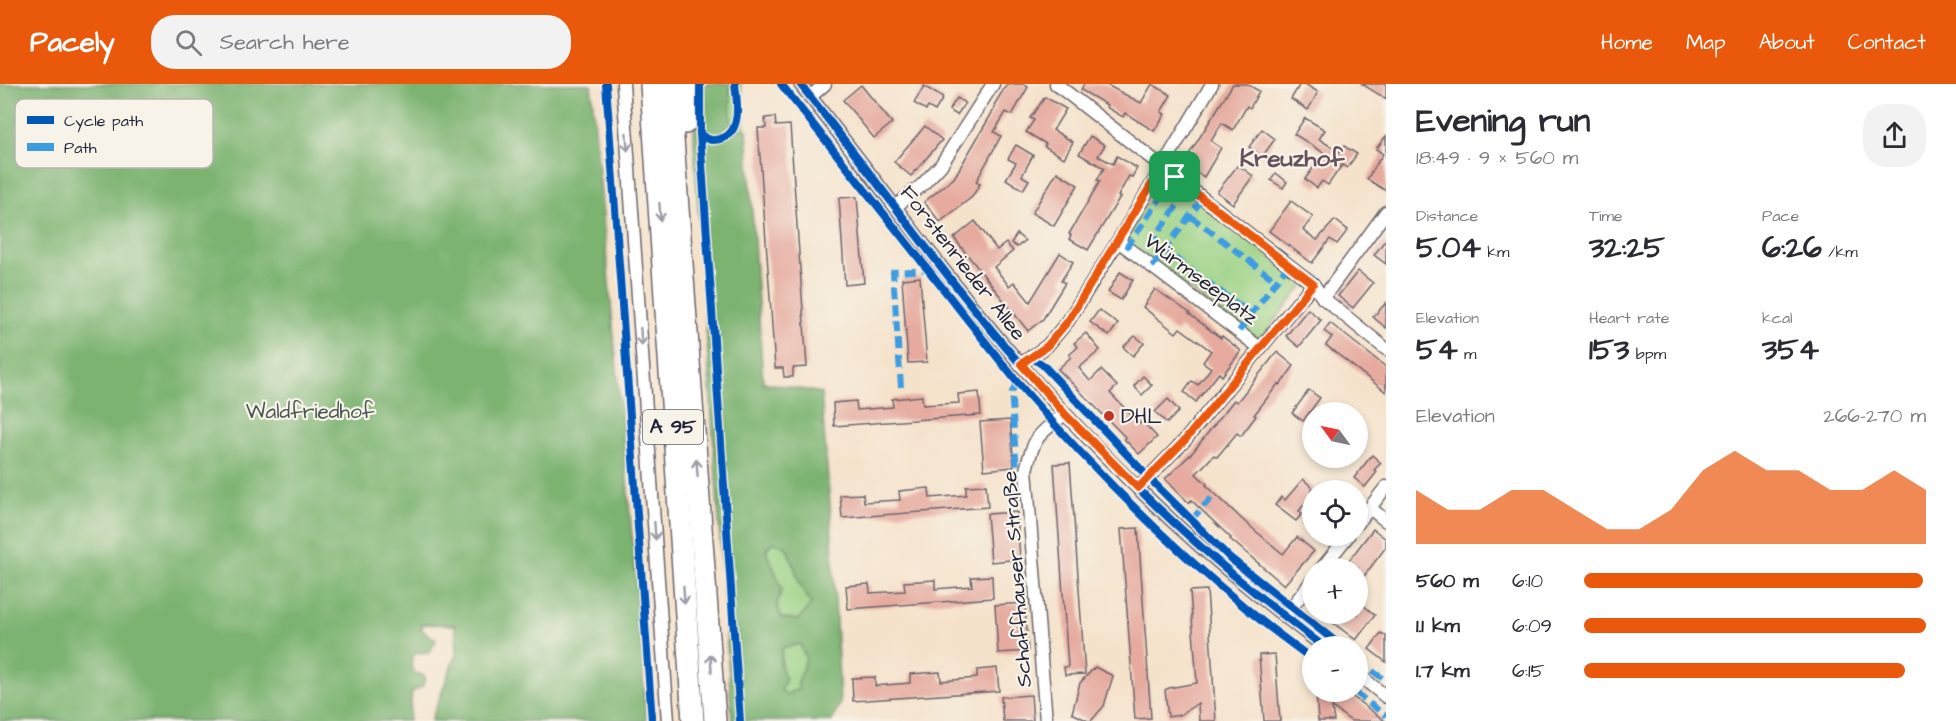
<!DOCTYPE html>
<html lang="en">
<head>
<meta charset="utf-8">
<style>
	body { margin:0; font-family:"Architects Daughter",sans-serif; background:#f2f2f3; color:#2b2b33; height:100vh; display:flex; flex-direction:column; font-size:22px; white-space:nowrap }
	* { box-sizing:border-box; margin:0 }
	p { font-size:20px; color:#7c7c81 }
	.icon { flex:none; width:33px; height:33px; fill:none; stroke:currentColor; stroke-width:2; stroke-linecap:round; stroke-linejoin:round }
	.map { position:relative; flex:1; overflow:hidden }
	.side { display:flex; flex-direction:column; background:#fff; width:570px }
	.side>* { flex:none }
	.needle { width:39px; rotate:303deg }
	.fabs { position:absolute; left:1302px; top:318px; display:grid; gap:12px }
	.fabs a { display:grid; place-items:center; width:66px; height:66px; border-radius:50%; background:#fff; box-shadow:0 3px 9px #0003; font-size:30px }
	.pin { position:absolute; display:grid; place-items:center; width:51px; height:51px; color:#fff; margin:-26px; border-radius:12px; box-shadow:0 3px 9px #0006 }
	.round { display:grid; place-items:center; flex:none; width:63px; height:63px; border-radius:24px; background:#f2f2f3 }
	.overview { display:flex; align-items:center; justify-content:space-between; height:102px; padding:0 30px }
	h1 { font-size:33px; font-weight:700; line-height:45px }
	.stats { display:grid; grid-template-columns:repeat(3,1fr); gap:9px; height:102px; padding:6px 30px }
	.stats div { display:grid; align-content:center }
	.stats b { font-size:30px; font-weight:700 }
	.stats small { font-size:16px; font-weight:400 }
	.stats p { font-size:16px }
	.chart { height:168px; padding:12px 30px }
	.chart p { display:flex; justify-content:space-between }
	.chart svg { width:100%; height:108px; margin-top:6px; fill:#ea580c; opacity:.7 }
	ul { padding:0 30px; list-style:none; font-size:20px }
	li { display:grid; grid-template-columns:96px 72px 1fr; align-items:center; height:45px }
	li i { height:15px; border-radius:8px; background:#ea580c }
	header { display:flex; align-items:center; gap:36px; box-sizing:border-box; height:84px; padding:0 30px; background:#ea580c; color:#fff }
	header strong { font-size:28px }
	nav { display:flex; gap:33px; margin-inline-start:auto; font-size:21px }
	.search { width:420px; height:54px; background:#f2f2f3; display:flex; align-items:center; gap:15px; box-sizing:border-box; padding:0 21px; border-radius:24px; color:#7c7c81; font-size:22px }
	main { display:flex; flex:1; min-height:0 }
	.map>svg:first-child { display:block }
	.green { fill:#9ad183; stroke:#5e7a5f; stroke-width:1.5 }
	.forest { fill:#7bb371; stroke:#4e6a56; stroke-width:1.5; fill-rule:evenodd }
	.building { fill:#e6aa9f }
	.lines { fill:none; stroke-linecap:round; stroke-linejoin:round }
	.minor-casing { stroke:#6c656d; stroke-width:15 }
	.motorway-casing { stroke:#6c656d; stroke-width:24 }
	.minor { stroke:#fff; stroke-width:12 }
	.motorway { stroke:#fff; stroke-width:21 }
	.quiet { stroke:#3c9ce2; stroke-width:6; stroke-dasharray:12 6; stroke-linecap:butt }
	.cycleway-casing { stroke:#f7f3e8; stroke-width:11 }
	.cycleway { stroke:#0057b8; stroke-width:8 }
	.oneway { stroke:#9c9ca7 }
	.route-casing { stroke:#fff; stroke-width:12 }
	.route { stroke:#ea580c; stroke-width:8 }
	.poi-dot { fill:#c8321e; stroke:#f7f3e8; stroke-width:2 }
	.labels { text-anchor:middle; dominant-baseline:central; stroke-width:4.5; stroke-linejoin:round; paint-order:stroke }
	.shield { fill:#f7f3e8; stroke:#62616f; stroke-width:1.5 }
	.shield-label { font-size:20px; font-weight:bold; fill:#22223b }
	.street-label { font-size:21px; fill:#22223b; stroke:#f7f3e8 }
	.park-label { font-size:21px; fill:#465751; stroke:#f7f3e8 }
	.poi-label { font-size:21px; fill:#22223b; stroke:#f7f3e8; text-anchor:start }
	.quarter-label { font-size:24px; font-weight:bold; fill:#67525e; stroke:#f7f3e8 }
	.key { fill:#f7f3e8; stroke:#b7b4b4; stroke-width:1.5 }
	.key-label { font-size:16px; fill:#22223b }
</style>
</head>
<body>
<header>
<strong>Pacely</strong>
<div class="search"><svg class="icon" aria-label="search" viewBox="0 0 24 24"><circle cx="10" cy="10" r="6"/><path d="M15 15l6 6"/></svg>Search here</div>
<nav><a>Home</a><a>Map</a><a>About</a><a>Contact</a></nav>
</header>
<main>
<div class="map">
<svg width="1386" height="637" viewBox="0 0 1386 637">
	<rect width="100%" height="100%" fill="#f7f3e8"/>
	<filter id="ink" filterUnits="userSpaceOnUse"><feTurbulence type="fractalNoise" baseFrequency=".0167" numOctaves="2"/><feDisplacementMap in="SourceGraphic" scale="12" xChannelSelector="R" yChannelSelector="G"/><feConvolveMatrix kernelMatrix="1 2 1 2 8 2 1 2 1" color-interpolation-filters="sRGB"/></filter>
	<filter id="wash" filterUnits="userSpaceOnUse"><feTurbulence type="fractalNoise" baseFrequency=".008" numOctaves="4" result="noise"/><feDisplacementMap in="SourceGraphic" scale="24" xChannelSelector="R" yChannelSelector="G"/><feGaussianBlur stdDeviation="1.35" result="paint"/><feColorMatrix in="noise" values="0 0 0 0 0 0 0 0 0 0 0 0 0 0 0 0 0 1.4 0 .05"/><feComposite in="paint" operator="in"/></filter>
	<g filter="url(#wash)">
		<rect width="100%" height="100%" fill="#f5e2cb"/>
		<g class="green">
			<path d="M695,0H741L744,41L747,47L720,60Z"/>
			<path d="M1165,91L1305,199L1258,257L1123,156Z"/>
			<path d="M773,458L786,463L793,479L799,498L811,520L799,536L781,534L777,520L782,505L766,466Z"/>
			<path d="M800,560L806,575L798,598V605L785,611L781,605L782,564Z"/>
		</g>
		<g class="forest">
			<path d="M0,0H591L639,529L646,637H431L457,567L455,541L423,540L421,545L436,556L430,568L415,569L411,578L413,588L425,592L423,602L412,608L409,637H0Z"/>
			<path d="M695,0H730L731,42L747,47L763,298L821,309L831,434L840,619L832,637H732L694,60ZM773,458L786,463L793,479L799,498L811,520L799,536L781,534L777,520L782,505L766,466ZM800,560L806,575L798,598V605L785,611L781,605L786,595L780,581L782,564Z"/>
		</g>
		<g id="blocks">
			<g class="building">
				<path d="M1007,0H1023L1028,3L1012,31L1006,28L994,48L1001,52L976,98L980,100L972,113L940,138L924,118L954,94L996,22L994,21Z"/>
				<path d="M1084,0H1105L1141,19L1152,0L1171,11L1161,28L1165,30L1154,47L1125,29L1123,33L1106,23L1107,21L1081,6Z"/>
				<path d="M1233,0H1247L1259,7L1250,24L1247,22L1233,46L1222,39L1211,57L1221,64L1204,93L1183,80Z"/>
				<path d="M1300,0H1305L1318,8L1308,26L1291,15Z"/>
				<path d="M1362,0H1386V15Z"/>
				<path d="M861,1L892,39L874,54L843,16Z"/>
				<path d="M924,2L943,14L935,27L928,23L926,26L914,19Z"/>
				<path d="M1045,13L1066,25L1053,46L1073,58L1064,74L1044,62L1046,60L1026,48L1034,36L1030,34Z"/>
				<path d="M957,14L965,19L957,31L949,26Z"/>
				<path d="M775,33L776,42L790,41L807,283L793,284V293H784L783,284H775L758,44H766L765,34Z"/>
				<path d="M1305,34L1325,46L1319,55L1339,68L1344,62L1357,70L1347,84L1342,81L1328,101L1322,97L1317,104L1305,95L1324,69L1294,50Z"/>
				<path d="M925,42L942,56L911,92L894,78Z"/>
				<path d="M1262,45L1275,55L1262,73L1249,63Z"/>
				<path d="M1090,52L1105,61L1098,72L1113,80L1117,72L1137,84L1132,93L1129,92L1118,112L1120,113L1088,166L1069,155L1071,151L1069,150L1100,97L1097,96L1104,84L1079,70Z"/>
				<path d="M1386,52V107L1367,95L1383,70L1376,65Z"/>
				<path d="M1016,61L1033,71L1022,92L1029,96L1023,106L1006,95L1016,79L1008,75Z"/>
				<path d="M1238,81L1253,92L1233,120L1217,108Z"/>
				<path d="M1057,88L1078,101L1054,142L1032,129Z"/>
				<path d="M1276,89L1287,98L1283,104L1271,96Z"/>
				<path d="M857,113L864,199L845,201L839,114Z"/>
				<path d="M1291,117L1313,133L1303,146L1317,156L1335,136L1348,146L1337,160L1330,155L1312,179L1269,147Z"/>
				<path d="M975,137L997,166L1006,159L1013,167L994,183L1009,202L1014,198L1030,218L1060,169L1073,178L1061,197L1065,199L1043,235L1028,247L954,154Z"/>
				<path d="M1017,150L1025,157L1017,163L1011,159Z"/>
				<path d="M1386,155V180L1374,171Z"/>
				<path d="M1358,187L1373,199L1353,224L1338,212Z"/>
				<path d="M1120,188L1133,196L1121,216L1108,208Z"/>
				<path d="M920,193L927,278L908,279L902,195Z"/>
				<path d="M1155,205L1190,229L1189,230L1221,254L1222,252L1241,267L1222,292L1219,289L1196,318L1184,308L1192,297L1198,301L1211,284L1203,278L1211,267L1180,244L1176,249L1143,223Z"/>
				<path d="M1386,219V244L1373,233Z"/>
				<path d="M1308,225L1321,236L1299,263L1286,252Z"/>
				<path d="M1099,226L1118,240L1109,252L1090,238Z"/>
				<path d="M1330,239L1386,283V308L1326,261L1332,253L1324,247Z"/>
				<path d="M1086,249L1100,266L1079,284L1090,297L1101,286L1117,302L1110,309L1140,340L1142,337L1157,353L1139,370L1124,355L1126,354L1058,285L1071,273L1069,271L1078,263L1074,259Z"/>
				<path d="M1135,252L1144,259L1133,272L1123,263Z"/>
				<path d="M1277,268L1294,282L1280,301L1278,300L1254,331L1256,332L1241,352L1237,349L1217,373L1214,371L1196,390L1207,400L1206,401L1245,438L1283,470L1297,453L1314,467L1284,501L1230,455L1231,454L1191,416L1189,419L1165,395L1192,369L1234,316L1237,318Z"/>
				<path d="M1143,292L1152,301L1142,311L1134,302Z"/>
				<path d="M1309,306L1320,314L1303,337L1292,329Z"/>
				<path d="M979,308L981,331L834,342L833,319L856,317L857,326L893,323L892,315L922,312L923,321L959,319L958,310Z"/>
				<path d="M1168,315L1179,327L1167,339L1155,328Z"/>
				<path d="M1010,336L1014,383L984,386L980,338Z"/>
				<path d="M1372,371L1381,379L1374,386L1377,388L1365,403L1354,394Z"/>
				<path d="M1070,379L1085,590L1065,591L1064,583H1068L1054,380Z"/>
				<path d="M1303,395L1315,406H1312V411L1299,427L1302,430L1296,437L1275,421L1281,413L1285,416Z"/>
				<path d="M986,401L988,423L842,434L840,411L863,410L864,418L900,416L899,407L929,404L930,414L966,411V402Z"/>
				<path d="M1017,428L1020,475L991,478L987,430Z"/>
				<path d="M1138,444L1151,634L1135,635L1121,445Z"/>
				<path d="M1373,445L1386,455V463L1358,500V484H1343Z"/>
				<path d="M992,492L993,514L848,525L846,502L869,500L870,509L905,507L904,498L935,496V505L972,502L971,493Z"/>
				<path d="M1207,506L1216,637H1199L1198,619L1180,631L1168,633L1165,606L1169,604L1197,599L1190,507Z"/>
				<path d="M1358,517L1375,531L1356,556L1328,535L1332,530H1358Z"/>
				<path d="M1025,519L1028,567L998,569L995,521Z"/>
				<path d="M1381,549L1386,552V578L1369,565Z"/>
				<path d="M1275,570L1280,637H1264L1259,571Z"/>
				<path d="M1095,583L1113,592L1104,622L1091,637H1088L1072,629L1080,599Z"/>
				<path d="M997,584L999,607L853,617L852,594L875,593V602L885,601L910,599V590L940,588L941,597L977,594V586Z"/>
				<path d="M1316,608H1346L1385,637H1351L1332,623L1334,637H1318Z"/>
				<path d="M1031,611L1033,637H1003L1001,613Z"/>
			</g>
		</g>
	</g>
	<g filter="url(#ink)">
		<use href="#blocks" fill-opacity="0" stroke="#6c656d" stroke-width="1.5"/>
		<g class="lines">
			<defs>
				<g id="minor">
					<path d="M623,0L668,637"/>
					<path d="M800,0C875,93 943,191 1021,281C1094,364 1173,443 1259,512C1280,529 1301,545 1323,562"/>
					<path d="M1056,0L1313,200L1323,214L1386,265"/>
					<path d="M810,13L825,0"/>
					<path d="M895,123L922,101L941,81L993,0"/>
					<path d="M1118,157L1260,264"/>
					<path d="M1323,214L1386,128"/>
					<path d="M1021,280L1047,262L1068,237L1118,157L1212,0"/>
					<path d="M1138,404L1185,356L1313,200"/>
					<path d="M1370,424L1386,437"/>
					<path d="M1358,439L1386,403"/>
					<path d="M1322,484L1348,452"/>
					<path d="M1285,532L1312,497"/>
					<path d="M1358,590L1386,613"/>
					<path d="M1046,637L1026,386C1034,352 1038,351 1065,330"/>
				</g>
				<g id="motorway">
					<path d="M651,0L693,637"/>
					<path d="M669,0L715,637"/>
					<path d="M685,0V39"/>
				</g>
			</defs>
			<use href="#minor" class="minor-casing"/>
			<use href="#motorway" class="motorway-casing"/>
			<use href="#minor" class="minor"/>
			<use href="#motorway" class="motorway"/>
			<g class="quiet">
				<path d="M1177,122L1152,157L1251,230"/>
				<path d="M1190,132L1276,197"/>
				<path d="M1126,164L1175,93"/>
				<path d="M1152,183L1203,114"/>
				<path d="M1239,247L1288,181"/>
				<path d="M1017,298L1012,308V319L1017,387"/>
				<path d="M901,303L893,188L928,186"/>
				<path d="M1191,436L1215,410"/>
				<path d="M1358,576L1386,597"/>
				<path d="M1355,608L1386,632"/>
			</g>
			<defs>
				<g id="cycleway">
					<path d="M606,0L652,637"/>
					<path d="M700,0V50L740,637"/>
					<path d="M781,0L1017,298C1087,379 1164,457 1247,525C1268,543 1291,559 1312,575"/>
					<path d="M800,0C875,93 943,191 1021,281C1094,364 1173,443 1259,512C1280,529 1301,545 1323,562"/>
					<path d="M700,50C707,56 713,58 723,54C742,47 737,16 735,0"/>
					<path d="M1031,273L1043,281L1148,393L1230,474L1341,562"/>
				</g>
			</defs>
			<use href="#cycleway" class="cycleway-casing"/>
			<use href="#cycleway" class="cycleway"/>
		</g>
		<defs><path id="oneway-shaft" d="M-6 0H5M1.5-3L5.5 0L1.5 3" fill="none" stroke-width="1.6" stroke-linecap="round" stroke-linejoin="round" transform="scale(1.5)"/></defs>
		<g class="oneway">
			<use href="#oneway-shaft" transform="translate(627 58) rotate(86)"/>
			<use href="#oneway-shaft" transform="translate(660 128) rotate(86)"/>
			<use href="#oneway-shaft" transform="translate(641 253) rotate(86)"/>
			<use href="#oneway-shaft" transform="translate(697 384) rotate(-94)"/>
			<use href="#oneway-shaft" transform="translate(655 447) rotate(86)"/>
			<use href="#oneway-shaft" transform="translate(684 511) rotate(86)"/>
			<use href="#oneway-shaft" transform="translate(711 579) rotate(-94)"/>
		</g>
	</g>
	<g class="lines" filter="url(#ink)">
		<defs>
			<path id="route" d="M1162,83L1313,200L1185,356L1138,404L1065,330L1021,280L1047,262L1068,237Z"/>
		</defs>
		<use href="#route" class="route-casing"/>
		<use href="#route" class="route"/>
	</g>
	<circle class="poi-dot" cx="1109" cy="332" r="6"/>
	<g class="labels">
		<rect class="shield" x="643" y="326" width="60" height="34" rx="4.5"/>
		<g class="shield-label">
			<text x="673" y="343">A 95</text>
		</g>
		<g class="street-label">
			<text transform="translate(963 179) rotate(52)">Forstenrieder Allee</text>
			<text transform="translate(1201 195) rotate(37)">Würmseeplatz</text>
			<text transform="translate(1017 495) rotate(-94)">Schaffhauser Straße</text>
		</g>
		<g class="park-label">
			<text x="310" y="327">Waldfriedhof</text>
		</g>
		<g class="poi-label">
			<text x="1121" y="332">DHL</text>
		</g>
		<g class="quarter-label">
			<text x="1292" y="75">Kreuzhof</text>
		</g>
	</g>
	<rect x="15" y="15" width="198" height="69" rx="9" class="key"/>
	<rect x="27" y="32" width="27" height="8" fill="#0057b8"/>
	<rect x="27" y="59" width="27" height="8" fill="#3c9ce2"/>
	<g class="key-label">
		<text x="64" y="42">Cycle path</text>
		<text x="64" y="69">Path</text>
	</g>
</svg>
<div class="fabs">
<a><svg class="needle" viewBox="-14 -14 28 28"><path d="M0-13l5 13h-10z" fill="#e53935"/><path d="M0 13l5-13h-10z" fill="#7c7c81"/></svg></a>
<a><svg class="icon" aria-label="locate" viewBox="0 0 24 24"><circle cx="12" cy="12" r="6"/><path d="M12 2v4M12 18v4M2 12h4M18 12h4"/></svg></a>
<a>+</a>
<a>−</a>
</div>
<div class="pin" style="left:1175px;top:93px;background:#1e9e55"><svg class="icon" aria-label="arrive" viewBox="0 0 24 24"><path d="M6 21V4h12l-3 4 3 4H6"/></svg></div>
</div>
<section class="side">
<div class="overview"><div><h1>Evening run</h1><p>18:49 · 9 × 560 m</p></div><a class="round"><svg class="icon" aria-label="share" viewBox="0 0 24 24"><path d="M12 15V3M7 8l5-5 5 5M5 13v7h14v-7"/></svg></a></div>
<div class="stats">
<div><p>Distance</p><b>5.04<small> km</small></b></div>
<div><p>Time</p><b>32:25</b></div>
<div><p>Pace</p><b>6:26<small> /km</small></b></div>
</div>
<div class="stats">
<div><p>Elevation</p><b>54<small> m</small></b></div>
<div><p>Heart rate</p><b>153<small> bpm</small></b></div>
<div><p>kcal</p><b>354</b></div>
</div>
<div class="chart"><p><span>Elevation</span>266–270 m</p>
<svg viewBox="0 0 160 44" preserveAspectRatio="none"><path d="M0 44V22L10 30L20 30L30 22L40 22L50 30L60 38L70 38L80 30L90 14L100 6L110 14L120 14L130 22L140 22L150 14L160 22V44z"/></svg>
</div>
<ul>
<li><b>560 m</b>6:10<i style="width:99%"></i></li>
<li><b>1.1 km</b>6:09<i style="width:100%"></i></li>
<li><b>1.7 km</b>6:15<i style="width:94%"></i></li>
</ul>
</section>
</main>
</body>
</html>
